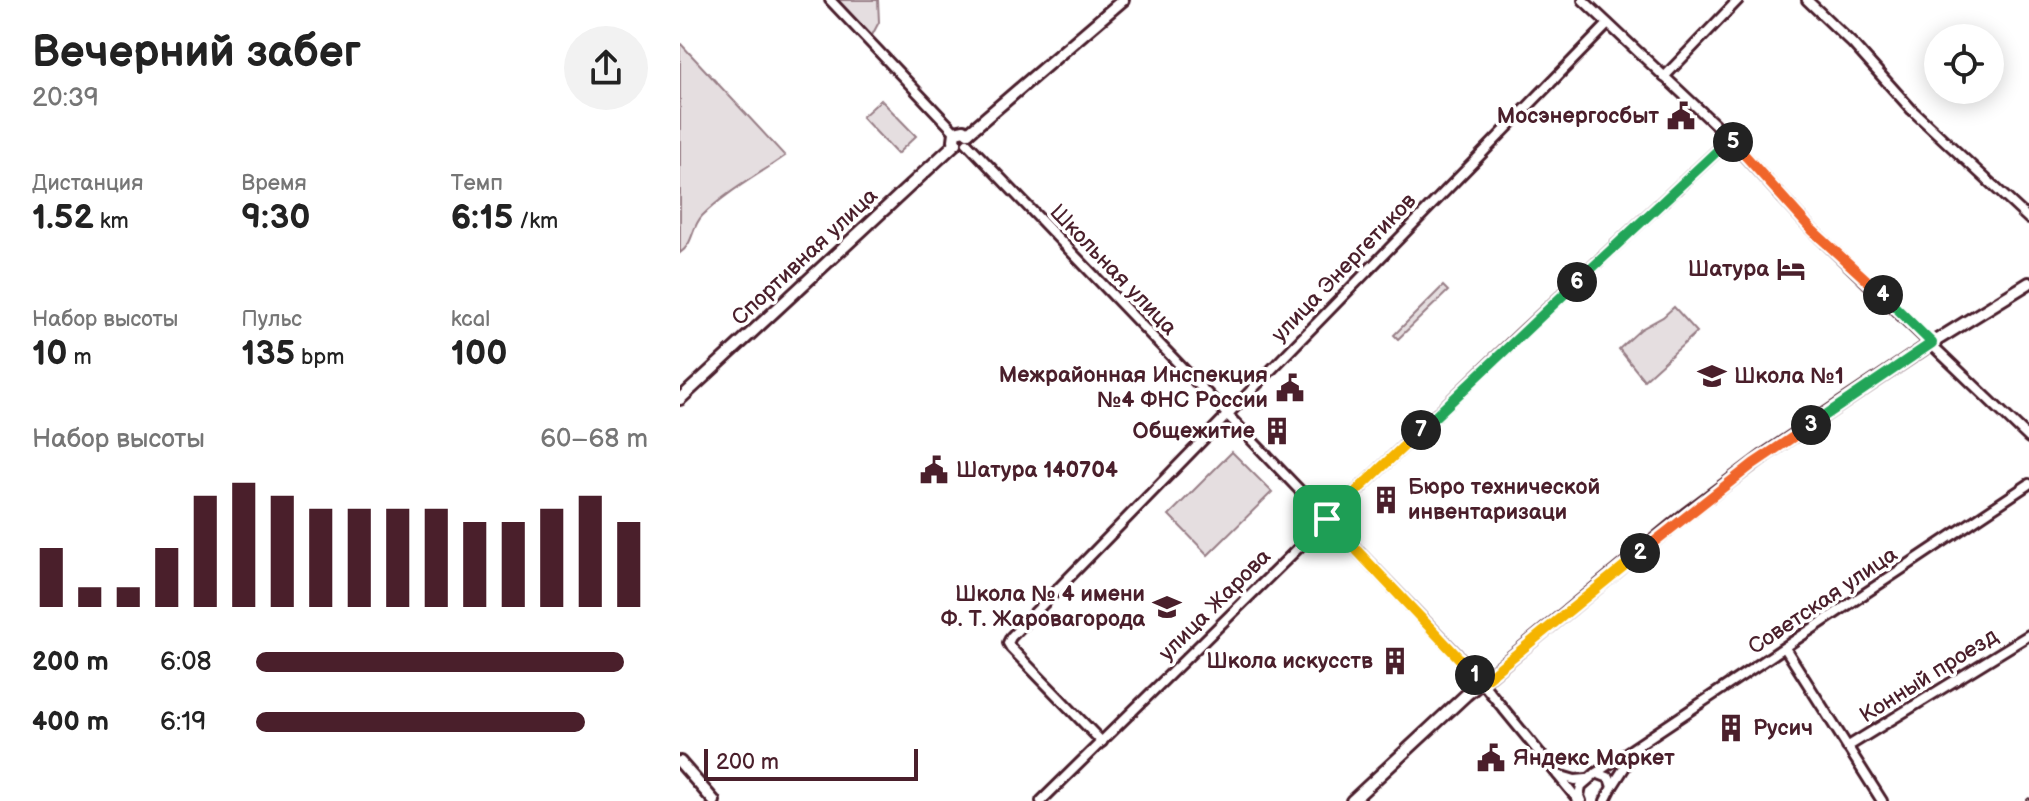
<!DOCTYPE html>
<html lang="ru">
<head>
<meta charset="utf-8">
<style>
	body { margin:0; font-family:"Balsamiq Sans",sans-serif; background:#f2f2f2; color:#222; height:100vh; display:flex; flex-direction:column; font-size:30px; white-space:nowrap }
	* { box-sizing:border-box; margin:0 }
	p { font-size:26px; color:#767676 }
	.icon { flex:none; width:44px; height:44px; fill:none; stroke:currentColor; stroke-width:2; stroke-linecap:round; stroke-linejoin:round }
	.map { position:relative; flex:1; overflow:hidden }
	.sheet { display:flex; flex-direction:column; background:#fff; width:680px }
	.sheet>* { flex:none }
	.fabs { position:absolute; left:1244px; top:24px; display:grid; gap:16px }
	.fabs a { display:grid; place-items:center; width:80px; height:80px; border-radius:50%; background:#fff; box-shadow:0 4px 20px #0003; font-size:40px }
	.scale { position:absolute; left:24px; bottom:20px; width:214px; box-sizing:border-box; padding-left:8px; border:4px solid #4a1f2b; border-top:0; font-size:22px; line-height:28px; white-space:nowrap; color:#4a1f2b; -webkit-text-stroke:6px #fff; paint-order:stroke }
	.pin { position:absolute; display:grid; place-items:center; width:68px; height:68px; color:#fff; margin:-34px; border-radius:16px; box-shadow:0 4px 12px #0006 }
	.km { position:absolute; width:40px; height:40px; margin:-20px; border-radius:50%; background:#222; color:#fff; font-size:22px; line-height:40px; text-align:center }
	.round { display:grid; place-items:center; flex:none; width:84px; height:84px; border-radius:42px; background:#f2f2f2 }
	.head { display:flex; align-items:center; justify-content:space-between; height:136px; padding:0 32px }
	h1 { font-size:44px; font-weight:700; line-height:60px }
	.metrics { display:grid; grid-template-columns:repeat(3,1fr); gap:12px; height:136px; padding:8px 32px }
	.metrics div { display:grid; align-content:center }
	.metrics b { font-size:34px; font-weight:700 }
	.metrics small { font-size:22px; font-weight:400 }
	.metrics p { font-size:22px }
	.chart { height:224px; padding:16px 32px }
	.chart p { display:flex; justify-content:space-between }
	.chart svg { width:100%; height:144px; margin-top:8px; stroke:#4a1f2b; stroke-width:6 }
	ul { padding:0 32px; list-style:none; font-size:26px }
	li { display:grid; grid-template-columns:128px 96px 1fr; align-items:center; height:60px }
	li i { height:20px; border-radius:10px; background:#4a1f2b }
	main { display:flex; flex:1; min-height:0 }
	.map>svg:first-child { display:block }
	.green { fill:#e5dee0; stroke:#987e86; stroke-width:2 }
	.lines { fill:none; stroke-linecap:round; stroke-linejoin:round }
	.minor-casing { stroke:#4a1f2b; stroke-width:14 }
	.tertiary-casing { stroke:#4a1f2b; stroke-width:16 }
	.minor { stroke:#fff; stroke-width:8 }
	.tertiary { stroke:#fff; stroke-width:10 }
	.rail-casing { stroke:#4a1f2b; stroke-width:5 }
	.rail { stroke:#fff; stroke-width:2; stroke-dasharray:6; stroke-linecap:butt }
	.split-1-casing { stroke:#fff; stroke-width:16 }
	.split-2-casing { stroke:#fff; stroke-width:16 }
	.split-3-casing { stroke:#fff; stroke-width:16 }
	.split-4-casing { stroke:#fff; stroke-width:16 }
	.split-5-casing { stroke:#fff; stroke-width:16 }
	.split-6-casing { stroke:#fff; stroke-width:16 }
	.split-7-casing { stroke:#fff; stroke-width:16 }
	.split-8-casing { stroke:#fff; stroke-width:16 }
	.split-1 { stroke:#f5b400; stroke-width:10 }
	.split-2 { stroke:#f5b400; stroke-width:10 }
	.split-3 { stroke:#f0652b; stroke-width:10 }
	.split-4 { stroke:#22a559; stroke-width:10 }
	.split-5 { stroke:#f0652b; stroke-width:10 }
	.split-6 { stroke:#22a559; stroke-width:10 }
	.split-7 { stroke:#22a559; stroke-width:10 }
	.split-8 { stroke:#f5b400; stroke-width:10 }
	.labels { text-anchor:middle; dominant-baseline:central; stroke-width:7; stroke-linejoin:round; paint-order:stroke }
	.poi-label { font-size:22px; font-weight:bold; fill:#4a1f2b; stroke:#fff; text-anchor:end }
	.street-label { font-size:22px; fill:#4a1f2b; stroke:#fff }
</style>
</head>
<body>
<main>
<section class="sheet">
<div class="head"><div><h1>Вечерний забег</h1><p>20:39</p></div><a class="round"><svg class="icon" aria-label="share" viewBox="0 0 24 24"><path d="M12 15V3M7 8l5-5 5 5M5 13v7h14v-7"/></svg></a></div>
<div class="metrics">
<div><p>Дистанция</p><b>1.52<small> km</small></b></div>
<div><p>Время</p><b>9:30</b></div>
<div><p>Темп</p><b>6:15<small> /km</small></b></div>
</div>
<div class="metrics">
<div><p>Набор высоты</p><b>10<small> m</small></b></div>
<div><p>Пульс</p><b>135<small> bpm</small></b></div>
<div><p>kcal</p><b>100</b></div>
</div>
<div class="chart"><p><span>Набор высоты</span>60–68 m</p>
<svg viewBox="0 0 160 44" preserveAspectRatio="none"><path d="M5 44V26M15 44V38M25 44V38M35 44V26M45 44V10M55 44V6M65 44V10M75 44V14M85 44V14M95 44V14M105 44V14M115 44V18M125 44V18M135 44V14M145 44V10M155 44V18"/></svg>
</div>
<ul>
<li><b>200 m</b>6:08<i style="width:94%"></i></li>
<li><b>400 m</b>6:19<i style="width:84%"></i></li>
</ul>
</section>
<div class="map">
<svg width="1349" height="801" viewBox="0 0 1349 801">
	<rect width="100%" height="100%" fill="#fff"/>
	<filter id="ink" filterUnits="userSpaceOnUse"><feTurbulence type="fractalNoise" baseFrequency=".0125" numOctaves="2"/><feDisplacementMap in="SourceGraphic" scale="16" xChannelSelector="R" yChannelSelector="G"/><feConvolveMatrix kernelMatrix="1 2 1 2 8 2 1 2 1" color-interpolation-filters="sRGB"/></filter>
	<g filter="url(#ink)">
		<g class="green">
			<path d="M150,0H198L199,22L189,41Z"/>
			<path d="M0,43L105,156C77,176 46,192 22,216C11,228 14,243 0,253Z"/>
			<path d="M201,100L236,136L217,154L182,117Z"/>
			<path d="M763,286L768,291L718,339L714,335Z"/>
			<path d="M994,307L1017,332L964,380L939,349L961,329L983,317Z"/>
			<path d="M552,452L592,492L528,555L489,515Z"/>
		</g>
		<g class="lines">
			<defs>
				<g id="minor">
					<path d="M150,0L275,132"/>
					<path d="M903,0L1040,129L1132,230L1349,438"/>
					<path d="M1127,0L1173,44L1232,110L1349,219"/>
					<path d="M984,77L1058,0"/>
					<path d="M287,143L790,668L899,801"/>
					<path d="M1105,648L1202,801"/>
					<path d="M422,742L331,648L328,643L331,637L928,24"/>
					<path d="M1167,747L1349,635"/>
					<path d="M916,773L1349,484"/>
					<path d="M878,775L895,780L907,779"/>
					<path d="M932,787L955,751"/>
					<path d="M361,801L653,514L839,335L1050,139"/>
					<path d="M901,801L899,796L901,786L916,773L929,778L932,787L925,801"/>
				</g>
				<g id="tertiary">
					<path d="M288,133L443,0"/>
					<path d="M276,143L274,140L275,132L284,130L288,133"/>
					<path d="M0,399L276,143"/>
					<path d="M0,762L34,801"/>
					<path d="M672,801L786,695L1006,514L1086,454L1252,343L1349,283"/>
				</g>
			</defs>
			<use href="#minor" class="minor-casing"/>
			<use href="#tertiary" class="tertiary-casing"/>
			<use href="#minor" class="minor"/>
			<use href="#tertiary" class="tertiary"/>
			<defs>
				<path id="rail" d="M1348,801L1349,800"/>
			</defs>
			<use href="#rail" class="rail-casing"/>
			<use href="#rail" class="rail"/>
		</g>
	</g>
	<g class="lines" filter="url(#ink)">
		<defs>
			<path id="split-1" d="M647,519L795,675"/>
			<path id="split-2" d="M795,675L802,682L960,553"/>
			<path id="split-3" d="M960,553L1073,464L1131,425"/>
			<path id="split-4" d="M1131,425L1252,343L1203,295"/>
			<path id="split-5" d="M1053,142L1132,230L1203,295"/>
			<path id="split-6" d="M897,282L1050,139L1053,142"/>
			<path id="split-7" d="M741,430L897,282"/>
			<path id="split-8" d="M647,519L741,430"/>
		</defs>
		<use href="#split-1" class="split-1-casing"/>
		<use href="#split-2" class="split-2-casing"/>
		<use href="#split-3" class="split-3-casing"/>
		<use href="#split-4" class="split-4-casing"/>
		<use href="#split-5" class="split-5-casing"/>
		<use href="#split-6" class="split-6-casing"/>
		<use href="#split-7" class="split-7-casing"/>
		<use href="#split-8" class="split-8-casing"/>
		<use href="#split-1" class="split-1"/>
		<use href="#split-2" class="split-2"/>
		<use href="#split-3" class="split-3"/>
		<use href="#split-4" class="split-4"/>
		<use href="#split-5" class="split-5"/>
		<use href="#split-6" class="split-6"/>
		<use href="#split-7" class="split-7"/>
		<use href="#split-8" class="split-8"/>
	</g>
	<defs>
		<symbol id="civic-bare" viewBox="-9 -9 18 18"><path d="M-.6-6.5H3V-4.5H.6V-3L4-1V1h2V6H-6V1h2V-1L-.6-3ZM-1.2 2.5V6h2.4V2.5Z" fill="#4a1f2b" stroke="#fff" stroke-width="2.5" paint-order="stroke"/></symbol>
		<symbol id="hotel-bare" viewBox="-9 -9 18 18"><path d="M-6-4.5h1.5V1H6V5H4.5V3h-9V5H-6ZM-4 0a1.8 1.8 0 1 1 3.6 0ZM.5 0V-2.5h3Q6-2.5 6 0Z" fill="#4a1f2b" stroke="#fff" stroke-width="2.5" paint-order="stroke"/></symbol>
		<symbol id="school-bare" viewBox="-9 -9 18 18"><path d="M0-5L7-2L0 1L-7-2ZM-4 1L0 2.5L4 1V4Q0 6-4 4Z" fill="#4a1f2b" stroke="#fff" stroke-width="2.5" paint-order="stroke"/></symbol>
		<symbol id="building-bare" viewBox="-9 -9 18 18"><path d="M-4-6H4V6H1V3H-1V6H-4ZM-2.5-4.3h1.7v1.8h-1.7ZM.8-4.3h1.7v1.8H.8ZM-2.5-1h1.7V.8h-1.7ZM.8-1h1.7V.8H.8Z" fill="#4a1f2b" stroke="#fff" stroke-width="2.5" paint-order="stroke"/></symbol>
	</defs>
	<g fill-rule="evenodd">
		<use href="#civic-bare" x="981" y="96" width="40" height="40"/>
		<use href="#hotel-bare" x="1091" y="249" width="40" height="40"/>
		<use href="#school-bare" x="1012" y="356" width="40" height="40"/>
		<use href="#civic-bare" x="590" y="368" width="40" height="40"/>
		<use href="#building-bare" x="577" y="411" width="40" height="40"/>
		<use href="#civic-bare" x="234" y="450" width="40" height="40"/>
		<use href="#building-bare" x="686" y="480" width="40" height="40"/>
		<use href="#school-bare" x="467" y="587" width="40" height="40"/>
		<use href="#building-bare" x="695" y="641" width="40" height="40"/>
		<use href="#building-bare" x="1031" y="708" width="40" height="40"/>
		<use href="#civic-bare" x="791" y="738" width="40" height="40"/>
	</g>
	<g class="labels">
		<g class="poi-label">
			<text x="979" y="116">Мосэнергосбыт</text>
			<text x="1089" y="269">Шатура</text>
			<text x="588" y="375">Межрайонная Инспекция<tspan x="588" dy="25">№4 ФНС России</tspan></text>
			<text x="1054" y="376" text-anchor="start">Школа №1</text>
			<text x="575" y="431">Общежитие</text>
			<text x="276" y="470" text-anchor="start">Шатура 140704</text>
			<text x="728" y="487" text-anchor="start">Бюро технической<tspan x="728" dy="25">инвентаризаци</tspan></text>
			<text x="465" y="594">Школа № 4 имени<tspan x="465" dy="25">Ф. Т. Жаровагорода</tspan></text>
			<text x="693" y="661">Школа искусств</text>
			<text x="1073" y="728" text-anchor="start">Русич</text>
			<text x="833" y="758" text-anchor="start">Яндекс Маркет</text>
		</g>
		<g class="street-label">
			<text transform="translate(125 257) rotate(-43)">Спортивная улица</text>
			<text transform="translate(664 268) rotate(-46)">улица Энергетиков</text>
			<text transform="translate(433 270) rotate(46)">Школьная улица</text>
			<text transform="translate(1143 601) rotate(-34)">Советская улица</text>
			<text transform="translate(535 605) rotate(-45)">улица Жарова</text>
			<text transform="translate(1249 676) rotate(-32)">Конный проезд</text>
		</g>
	</g>
</svg>
<div class="fabs">
<a><svg class="icon" aria-label="locate" viewBox="0 0 24 24"><circle cx="12" cy="12" r="6"/><path d="M12 2v4M12 18v4M2 12h4M18 12h4"/></svg></a>
</div>
<div class="scale">200 m</div>
<div class="pin" style="left:647px;top:519px;background:#1e9e55"><svg class="icon" aria-label="arrive" viewBox="0 0 24 24"><path d="M6 21V4h12l-3 4 3 4H6"/></svg></div>
<b class="km" style="left:795px;top:675px">1</b>
<b class="km" style="left:960px;top:553px">2</b>
<b class="km" style="left:1131px;top:425px">3</b>
<b class="km" style="left:1203px;top:295px">4</b>
<b class="km" style="left:1053px;top:142px">5</b>
<b class="km" style="left:897px;top:282px">6</b>
<b class="km" style="left:741px;top:430px">7</b>
</div>
</main>
</body>
</html>
